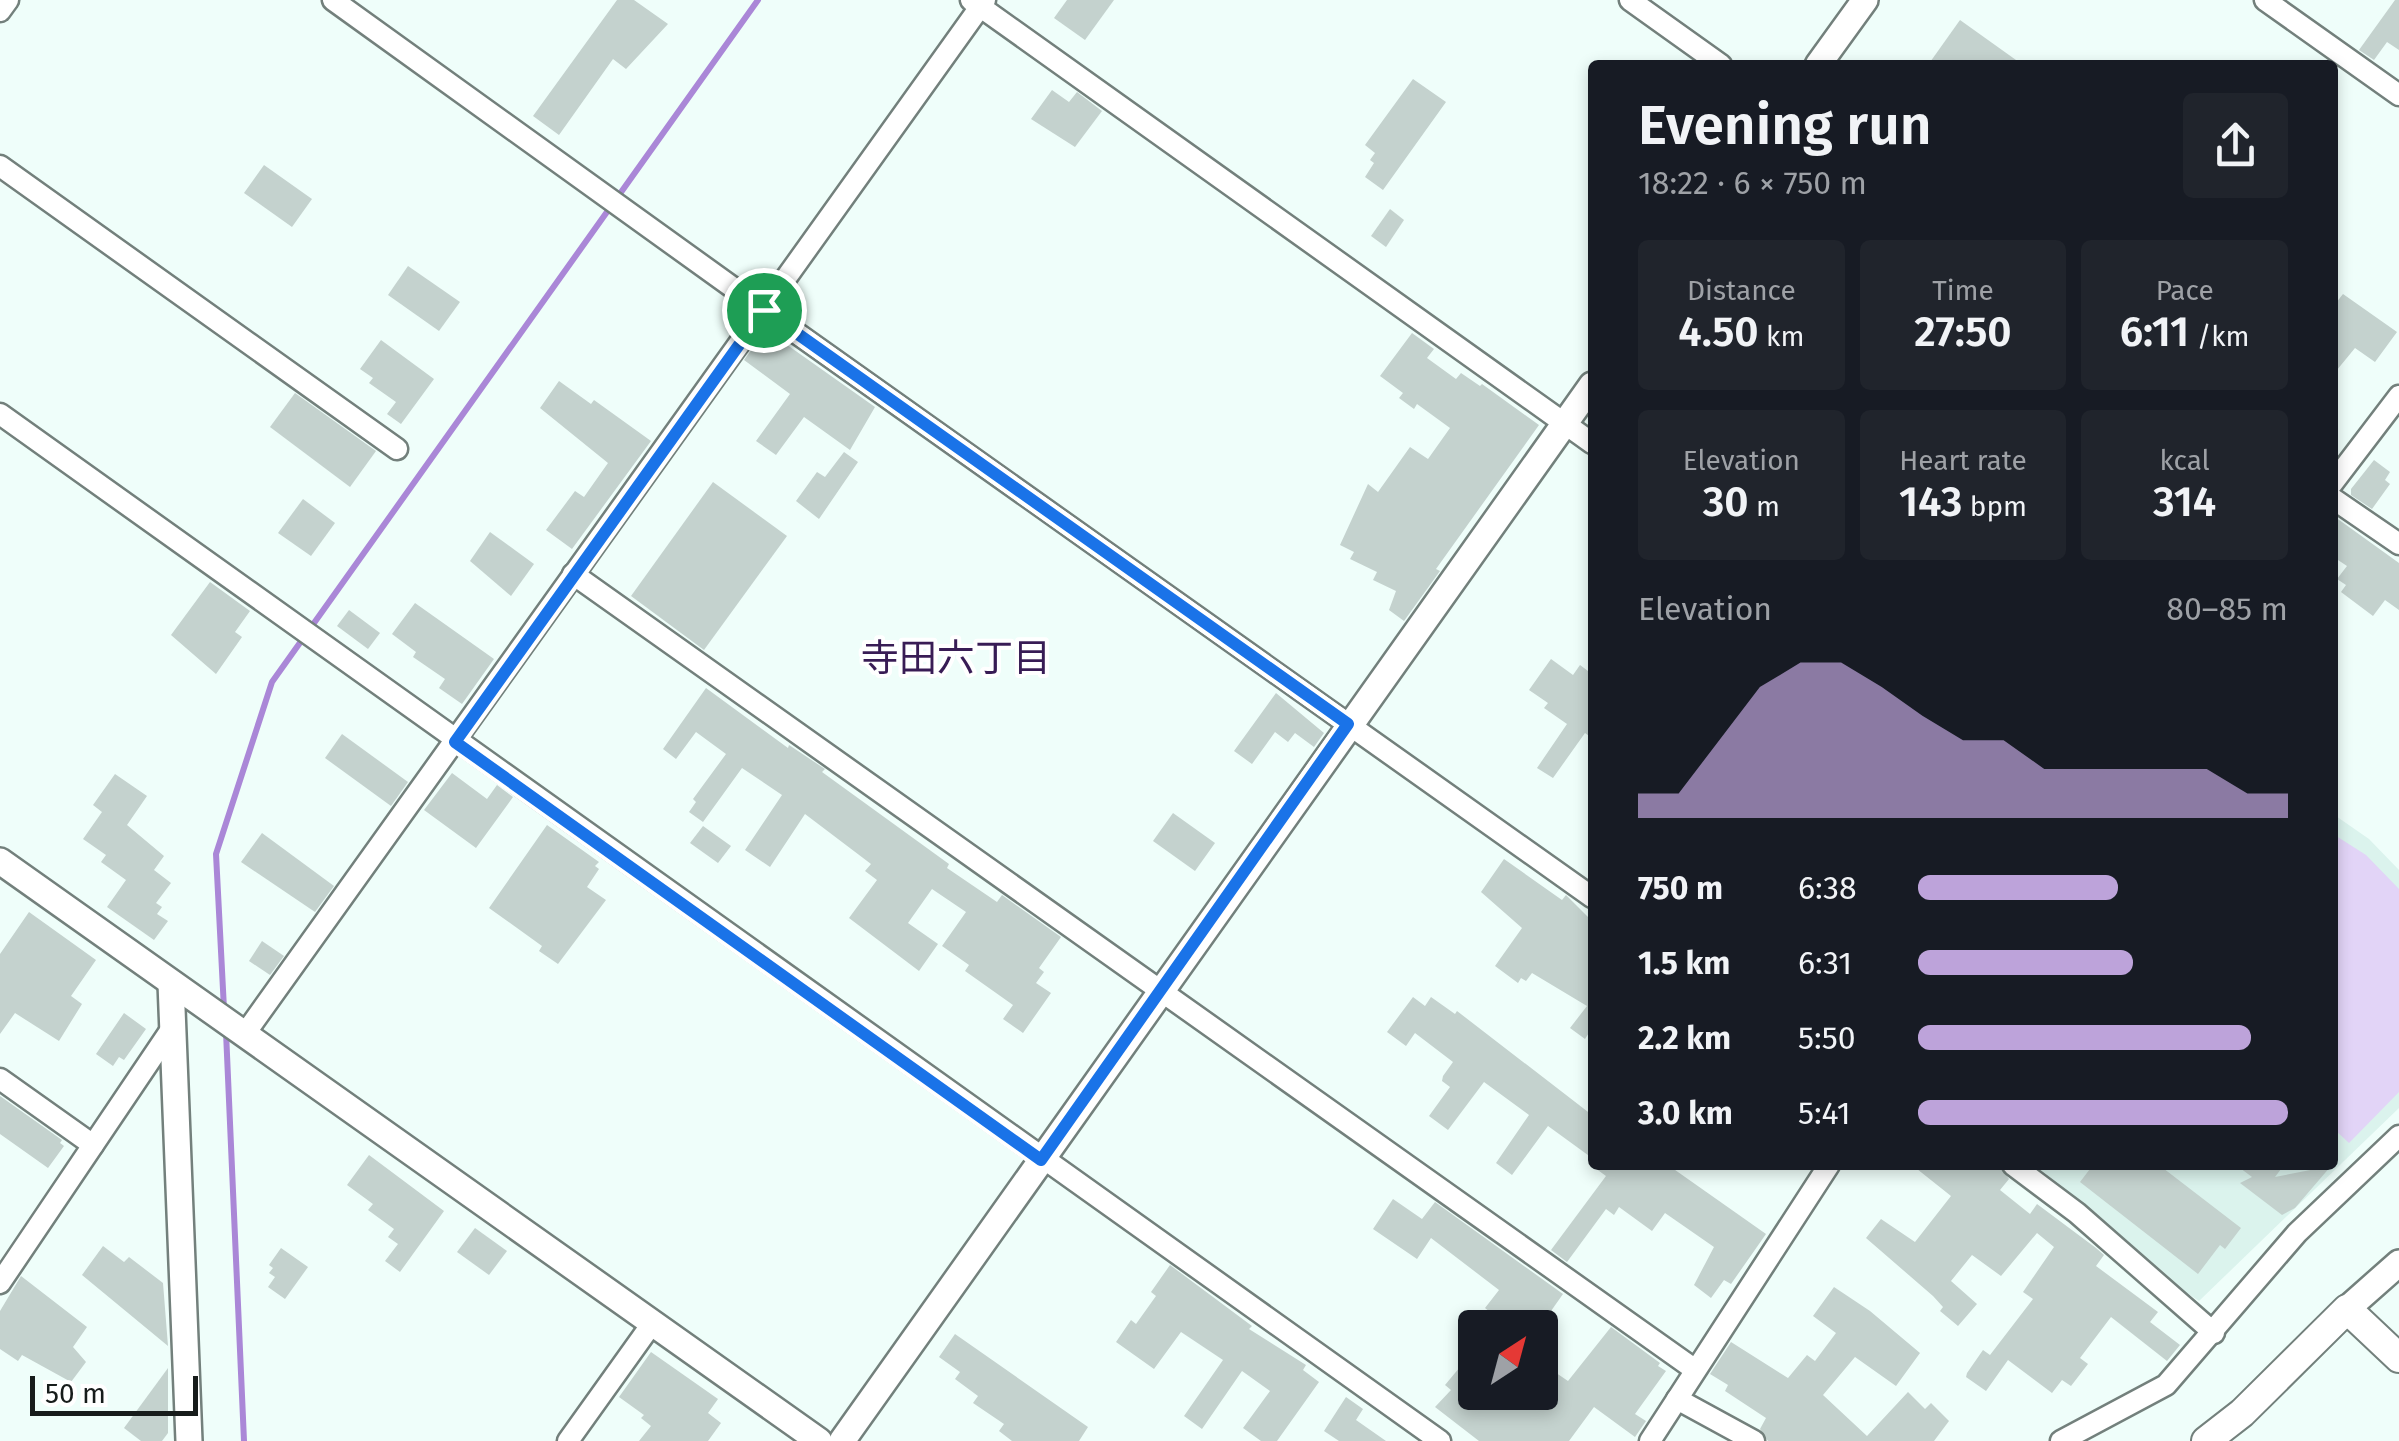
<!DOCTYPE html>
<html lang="en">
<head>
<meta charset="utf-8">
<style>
	body { margin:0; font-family:"Fira Sans","Noto Sans JP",sans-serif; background:#20242c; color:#f1f3f6; height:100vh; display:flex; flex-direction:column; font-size:38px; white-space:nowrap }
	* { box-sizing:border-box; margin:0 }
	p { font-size:32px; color:#9ea1a6 }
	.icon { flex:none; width:55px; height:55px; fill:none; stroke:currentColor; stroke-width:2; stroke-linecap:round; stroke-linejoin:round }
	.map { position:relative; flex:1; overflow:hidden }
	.panel { position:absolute; left:1588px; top:60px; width:750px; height:1110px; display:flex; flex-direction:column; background:#171b24; border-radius:10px; box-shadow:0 5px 15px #0003 }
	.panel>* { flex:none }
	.needle { width:65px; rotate:36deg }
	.fabs { position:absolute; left:1458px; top:1310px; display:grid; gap:20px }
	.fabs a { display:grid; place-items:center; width:100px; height:100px; border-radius:10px; background:#171b24; box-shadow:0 5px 15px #0003; font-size:50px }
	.scale { position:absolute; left:30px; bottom:25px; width:168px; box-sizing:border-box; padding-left:10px; border:5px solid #171c1b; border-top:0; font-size:28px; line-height:35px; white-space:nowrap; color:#171c1b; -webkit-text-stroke:8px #fff; paint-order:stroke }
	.pin { position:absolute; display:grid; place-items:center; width:85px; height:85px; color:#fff; margin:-42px; border:5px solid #fff; border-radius:50%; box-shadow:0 2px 10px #0007 }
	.round { display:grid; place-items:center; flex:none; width:105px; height:105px; border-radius:10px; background:#20242c }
	.summary { display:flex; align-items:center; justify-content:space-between; height:170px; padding:0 50px }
	h1 { font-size:55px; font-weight:600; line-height:75px }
	.figures { display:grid; grid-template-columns:repeat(3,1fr); gap:15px; height:170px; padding:10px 50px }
	.figures div { display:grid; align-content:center; border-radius:10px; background:#20242c; text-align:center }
	.figures b { font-size:42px; font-weight:600 }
	.figures small { font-size:28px; font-weight:400 }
	.figures p { font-size:28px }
	.chart { height:280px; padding:20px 50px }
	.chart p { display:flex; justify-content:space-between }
	.chart svg { width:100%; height:180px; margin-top:10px; fill:#bda3da; opacity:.7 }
	ul { padding:0 50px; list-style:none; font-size:32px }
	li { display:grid; grid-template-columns:160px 120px 1fr; align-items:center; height:75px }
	li i { height:25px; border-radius:12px; background:#bda3da }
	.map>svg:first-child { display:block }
	.built { fill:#dbf3ed }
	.green { fill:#e2d4f7 }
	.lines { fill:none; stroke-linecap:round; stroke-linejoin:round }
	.stream { stroke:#aa87d7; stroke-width:6 }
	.building { fill:#c4d2ce }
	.minor-casing { stroke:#73807c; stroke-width:25 }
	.tertiary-casing { stroke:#73807c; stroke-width:30 }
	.secondary-casing { stroke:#73807c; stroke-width:32 }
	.minor { stroke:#fff; stroke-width:20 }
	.tertiary { stroke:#fff; stroke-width:25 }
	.secondary { stroke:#fff; stroke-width:28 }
	.route-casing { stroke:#fff; stroke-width:20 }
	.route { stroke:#1a73e8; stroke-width:12 }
	.labels { text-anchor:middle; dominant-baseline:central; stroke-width:8; stroke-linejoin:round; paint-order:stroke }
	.neighbourhood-label { font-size:38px; fill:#381c55; stroke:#fff }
</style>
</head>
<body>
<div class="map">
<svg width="2399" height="1441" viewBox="0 0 2399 1441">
	<rect width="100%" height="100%" fill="#effefa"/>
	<path class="built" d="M2333,814L2369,839L2399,870V1108L2199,1301L2141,1262L2103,1222L2026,1165H2332Z"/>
	<path class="green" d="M2333,834L2366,855L2399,889V1092L2349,1143L2333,1128Z"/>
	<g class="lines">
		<g class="stream">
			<path d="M224,1009L216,854L272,682L758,0"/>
			<path d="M226,1032L244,1441"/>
		</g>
	</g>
	<g class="building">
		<path d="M617,0H634L668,24L626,69L613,59L559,135L533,116Z"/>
		<path d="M1067,0H1114L1085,40L1054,18Z"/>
		<path d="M2395,0H2399V50L2387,42L2374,60L2359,50Z"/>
		<path d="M1960,20L2023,65H1928Z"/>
		<path d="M1413,79L1446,102L1383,190L1365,177L1374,163L1370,160L1375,153L1365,145Z"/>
		<path d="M1052,90L1069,102L1077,92L1102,111L1075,147L1031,119Z"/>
		<path d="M264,165L312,199L292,227L244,193Z"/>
		<path d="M1390,209L1404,220L1386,247L1371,236Z"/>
		<path d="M408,266L460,302L439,331L388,295Z"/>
		<path d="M2343,294L2397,332L2375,362L2355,348L2332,376V308Z"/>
		<path d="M766,330L875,407L850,450L804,417L776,455L756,441L790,394L744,360Z"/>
		<path d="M1412,333L1434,349L1427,358L1456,379L1461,373L1480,386L1482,384L1539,425L1436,569L1440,571L1404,621L1389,610L1396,591L1373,580L1377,572L1350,559L1354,552L1340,545L1368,484L1378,492L1410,447L1428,459L1450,428L1417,404L1414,409L1399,398L1403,393L1380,376Z"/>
		<path d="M381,340L434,379L401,424L387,414L396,402L369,383L373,378L360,369Z"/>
		<path d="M559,381L591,404L594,400L651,441L572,549L546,530L575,491L584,497L608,463L540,408Z"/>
		<path d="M295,393L376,451L350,487L270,427Z"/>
		<path d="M844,452L858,462L819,519L796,501L817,472L825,477Z"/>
		<path d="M2374,460L2390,472L2385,480L2390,484L2372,509L2351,495V489Z"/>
		<path d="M713,482L787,536L704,650L631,596Z"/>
		<path d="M303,499L335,523L311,556L278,533Z"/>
		<path d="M2335,517L2399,563V610L2385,600L2373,616L2341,592L2346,585L2337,579L2347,566L2332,556Z"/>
		<path d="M490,532L534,564L511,596L470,561Z"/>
		<path d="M210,582L250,611L235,632L242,637L216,674L171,635Z"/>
		<path d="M415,603L494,659L462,704L439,688L445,679L413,657L416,652L392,634Z"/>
		<path d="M349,610L380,633L368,649L337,626Z"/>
		<path d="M1551,659L1573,675L1580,665L1592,674V738L1585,733L1553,778L1537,768L1567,724L1544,708L1548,703L1529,690Z"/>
		<path d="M706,688L788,748L789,745L825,769L822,772L949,864L947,868L997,902L1002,895L1061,937L1039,968L1044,972L1036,983L1051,993L1023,1033L1003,1019L1013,1005L965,971L969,965L942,946L966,912L932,889L908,923L938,944L919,971L849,918L877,880L865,871L871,864L805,814L770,867L745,850L782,795L742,768L703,822L689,812L696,802L693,799L726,754L696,732L676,759L663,749Z"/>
		<path d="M1276,693L1324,733L1314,747L1295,733L1288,742L1275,732L1252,764L1234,751Z"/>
		<path d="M342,734L408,782L391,806L325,758Z"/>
		<path d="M452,773L487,799L497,785L513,797L476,848L424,810Z"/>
		<path d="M115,774L147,796L127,825L164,856L154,870L171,883L156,903L162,907L157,914L168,921L154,940L107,907L126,880L101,862L106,855L83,839L102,812L93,805Z"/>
		<path d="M1173,813L1215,843L1195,871L1153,841Z"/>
		<path d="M547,825L599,862L595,866L599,869L587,887L606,900L558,964L539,951L542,946L489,908Z"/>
		<path d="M703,826L731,846L718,863L690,843Z"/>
		<path d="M262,833L334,886L315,912L241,862Z"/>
		<path d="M1504,859L1562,900L1566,895L1592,921V1028L1585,1039L1570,1028L1587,1006L1532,973L1526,981L1521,978L1518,983L1495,966L1522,928L1481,892Z"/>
		<path d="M29,912L96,960L71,996L82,1004L59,1041L15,1013L0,1034V954Z"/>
		<path d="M262,941L284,956L270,975L249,961Z"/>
		<path d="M1413,997L1425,1006L1431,997L1455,1014L1457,1011L1592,1115V1158L1548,1126L1512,1175L1496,1163L1529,1115L1484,1082L1448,1130L1429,1116L1450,1087L1442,1081L1443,1076L1453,1062L1415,1033L1406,1046L1387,1032Z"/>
		<path d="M124,1013L146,1029L124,1060L119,1057L113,1066L96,1054Z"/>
		<path d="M0,1096L62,1140L60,1143L64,1146L48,1168L0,1134Z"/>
		<path d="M369,1155L444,1211L400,1272L385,1261L398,1244L388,1237L394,1229L368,1210L373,1204L347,1185Z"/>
		<path d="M1591,1165H1668L1766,1234L1731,1284L1724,1280L1711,1298L1694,1285L1714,1247L1665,1213L1652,1231L1619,1207L1614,1215L1606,1209L1567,1262L1551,1250L1606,1176Z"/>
		<path d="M1912,1165H1999L2009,1179L2000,1190L2030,1214L2037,1204L2096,1248L2104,1255L2096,1266L2158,1312L2150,1322L2180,1345L2167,1361L2111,1317L2080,1358L2088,1364L2071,1386L2062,1380L2052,1393L2008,1360L1986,1391L1966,1377L1967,1373L1983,1350L1990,1355L2033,1299L2023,1292L2054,1247L2037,1233L2001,1276L1972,1255L1951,1281L1977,1304L1958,1326L1940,1311L1943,1307L1933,1296L1866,1238L1881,1219L1915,1242L1951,1196Z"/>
		<path d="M2093,1165H2159L2241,1228L2225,1249L2220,1245L2198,1274L2080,1182Z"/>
		<path d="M2236,1165H2284L2275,1177L2331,1166L2295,1208L2282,1215L2240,1183L2252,1177Z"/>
		<path d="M1393,1199L1422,1219L1435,1202L1563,1294L1539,1328H1493L1500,1320L1485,1308L1499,1290L1431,1238L1417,1259L1373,1229Z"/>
		<path d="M475,1228L507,1251L489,1275L457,1252Z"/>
		<path d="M103,1246L124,1262L129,1257L163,1283L168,1346L82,1275Z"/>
		<path d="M281,1248L308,1267L285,1299L268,1287L275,1277L269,1273L273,1268L269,1265Z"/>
		<path d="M1170,1265L1252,1326L1249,1329L1306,1365L1303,1370L1319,1382L1277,1441H1261L1243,1428L1270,1391L1242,1371L1202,1429L1184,1416L1223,1360L1181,1332L1154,1369L1116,1342L1131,1320L1136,1324L1156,1296L1151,1292Z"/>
		<path d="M21,1276L87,1327L73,1347L86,1362L71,1382L22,1355L18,1361L0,1349V1311Z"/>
		<path d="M1834,1287L1870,1311L1920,1353L1896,1386L1855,1357L1823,1395L1867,1436L1908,1392L1925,1409L1931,1403L1949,1421L1934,1441H1768L1760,1429L1766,1418L1725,1391L1728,1385L1710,1374L1731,1342L1788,1378L1807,1355L1815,1361L1836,1333L1813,1316Z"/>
		<path d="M1611,1327L1660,1363L1658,1366L1666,1371L1635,1414L1646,1421L1635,1437L1594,1407L1569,1441H1479L1435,1407L1451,1390L1445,1385L1475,1349V1392H1540V1362L1568,1381Z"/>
		<path d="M955,1334L1088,1427L1079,1441H1012L999,1431L1004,1424L973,1403L978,1396L955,1379L960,1372L939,1357Z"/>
		<path d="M651,1352L718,1399L708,1413L721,1423L708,1441H639L651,1426L641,1418L644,1415L619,1397Z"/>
		<path d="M168,1368V1433L162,1441H141L124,1428Z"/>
		<path d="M1346,1397L1363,1409L1356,1420L1386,1441H1339L1324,1431Z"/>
	</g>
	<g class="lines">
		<defs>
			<g id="minor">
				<path d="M333,0L764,310L1592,897"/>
				<path d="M971,0L1592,443"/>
				<path d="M1630,0L1721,65"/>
				<path d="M2265,0L2399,95"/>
				<path d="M0,11L8,0"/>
				<path d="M0,166L397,449"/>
				<path d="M0,414L1440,1441"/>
				<path d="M2332,484L2399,396"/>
				<path d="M2332,498L2399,544"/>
				<path d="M573,574L1694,1369"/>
				<path d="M244,1035L985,0"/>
				<path d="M0,1079L93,1145"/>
				<path d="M2013,1165L2077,1213L2214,1333"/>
				<path d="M0,1283L170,1031"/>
				<path d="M1677,1399L1754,1441"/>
				<path d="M568,1441L651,1325"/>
				<path d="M1650,1441L1829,1165"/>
				<path d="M2061,1441L2166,1385L2297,1233L2399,1136"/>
			</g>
			<g id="tertiary">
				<path d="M1818,65L1865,0"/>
				<path d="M0,861L819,1441"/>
				<path d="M171,983L189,1441"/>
				<path d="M2347,1309L2399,1263"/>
				<path d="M842,1441L1592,385"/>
			</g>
			<path id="secondary" d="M2206,1441L2242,1413L2347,1309L2399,1358"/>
		</defs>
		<use href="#minor" class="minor-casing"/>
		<use href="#tertiary" class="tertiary-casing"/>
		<use href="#secondary" class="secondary-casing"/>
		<use href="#minor" class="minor"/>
		<use href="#tertiary" class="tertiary"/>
		<use href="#secondary" class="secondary"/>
	</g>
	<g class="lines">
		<defs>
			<path id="route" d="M764,310L1348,724L1041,1160L455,742Z"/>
		</defs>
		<use href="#route" class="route-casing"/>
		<use href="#route" class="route"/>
	</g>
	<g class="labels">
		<g class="neighbourhood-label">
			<text x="956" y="658">寺田六丁目</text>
		</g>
	</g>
</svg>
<div class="fabs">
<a><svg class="needle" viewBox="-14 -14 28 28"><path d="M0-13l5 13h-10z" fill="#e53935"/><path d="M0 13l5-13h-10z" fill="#9ea1a6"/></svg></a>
</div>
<div class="scale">50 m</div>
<div class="pin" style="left:764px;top:310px;background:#1e9e55"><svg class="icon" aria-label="arrive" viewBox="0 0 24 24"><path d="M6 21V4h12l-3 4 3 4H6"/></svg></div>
<section class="panel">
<div class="summary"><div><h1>Evening run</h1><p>18:22 · 6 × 750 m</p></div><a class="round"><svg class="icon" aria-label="share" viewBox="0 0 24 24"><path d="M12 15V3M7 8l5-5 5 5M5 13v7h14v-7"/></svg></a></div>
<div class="figures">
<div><p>Distance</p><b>4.50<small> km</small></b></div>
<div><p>Time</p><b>27:50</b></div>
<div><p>Pace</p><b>6:11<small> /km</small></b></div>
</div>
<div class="figures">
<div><p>Elevation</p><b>30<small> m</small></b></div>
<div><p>Heart rate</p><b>143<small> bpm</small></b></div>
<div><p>kcal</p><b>314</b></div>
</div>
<div class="chart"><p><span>Elevation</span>80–85 m</p>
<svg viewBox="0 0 160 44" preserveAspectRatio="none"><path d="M0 44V38L10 38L20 25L30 12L40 6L50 6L60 12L70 19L80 25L90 25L100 32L110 32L120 32L130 32L140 32L150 38L160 38V44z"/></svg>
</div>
<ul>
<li><b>750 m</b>6:38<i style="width:54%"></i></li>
<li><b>1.5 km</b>6:31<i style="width:58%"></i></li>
<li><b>2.2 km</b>5:50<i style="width:90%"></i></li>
<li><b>3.0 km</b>5:41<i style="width:100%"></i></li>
</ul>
</section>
</div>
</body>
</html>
